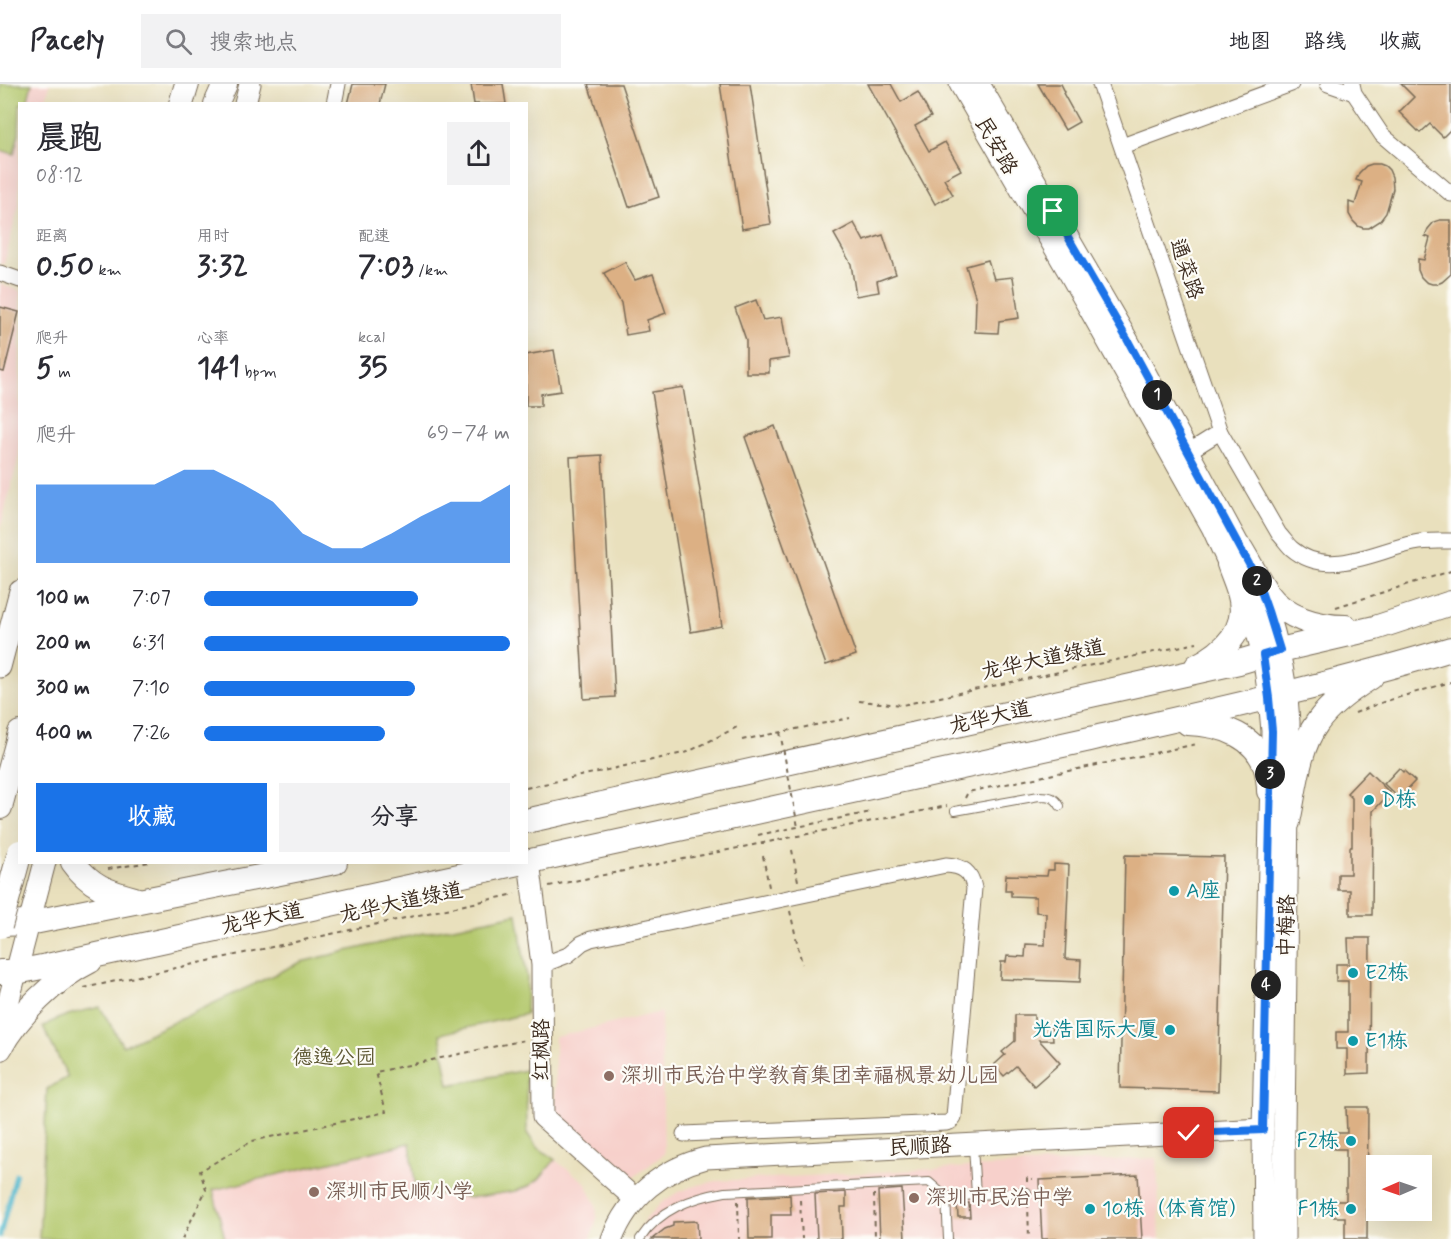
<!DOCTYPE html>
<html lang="zh">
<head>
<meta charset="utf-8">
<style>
	body { margin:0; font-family:Mynerve,"LXGW WenKai TC",sans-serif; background:#f2f2f3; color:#2b2b33; height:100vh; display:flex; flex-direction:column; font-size:22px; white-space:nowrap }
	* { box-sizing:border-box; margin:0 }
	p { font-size:20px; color:#7c7c81 }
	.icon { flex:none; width:33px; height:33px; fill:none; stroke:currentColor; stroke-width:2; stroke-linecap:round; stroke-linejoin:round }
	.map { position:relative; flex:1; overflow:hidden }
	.drawer { position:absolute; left:18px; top:18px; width:510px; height:762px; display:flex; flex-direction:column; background:#fff; border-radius:0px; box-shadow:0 6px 24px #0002 }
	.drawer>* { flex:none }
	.needle { width:39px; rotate:268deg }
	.buttons { position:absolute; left:1366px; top:1071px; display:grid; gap:12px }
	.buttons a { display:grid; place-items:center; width:66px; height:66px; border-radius:0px; background:#fff; box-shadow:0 6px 24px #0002; font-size:30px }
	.pin { position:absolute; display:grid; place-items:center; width:51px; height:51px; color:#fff; margin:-26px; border-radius:12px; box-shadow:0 3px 9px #0006 }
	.km { position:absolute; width:30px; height:30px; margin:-15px; border-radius:50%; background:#222; color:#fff; font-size:16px; line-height:30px; text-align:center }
	.round { display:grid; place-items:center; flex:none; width:63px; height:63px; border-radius:0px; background:#f2f2f3 }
	.summary { display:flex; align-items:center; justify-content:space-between; height:102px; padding:0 18px }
	h1 { font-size:33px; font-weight:700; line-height:45px }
	.stats { display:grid; grid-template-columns:repeat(3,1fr); gap:9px; height:102px; padding:6px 18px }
	.stats div { display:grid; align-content:center }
	.stats b { font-size:30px; font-weight:700 }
	.stats small { font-size:16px; font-weight:400 }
	.stats p { font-size:16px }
	.chart { height:168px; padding:12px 18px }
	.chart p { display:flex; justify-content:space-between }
	.chart svg { width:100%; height:108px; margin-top:6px; fill:#1a73e8; opacity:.7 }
	.cta { display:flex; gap:12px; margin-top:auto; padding:12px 18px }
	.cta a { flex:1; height:69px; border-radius:0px; background:#1a73e8; color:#fff; font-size:24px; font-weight:700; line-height:69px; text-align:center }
	.cta a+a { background:#f2f2f3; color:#2b2b33 }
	ul { padding:0 18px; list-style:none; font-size:20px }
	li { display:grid; grid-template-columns:96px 72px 1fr; align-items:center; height:45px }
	li i { height:15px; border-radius:8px; background:#1a73e8 }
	header { display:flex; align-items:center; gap:36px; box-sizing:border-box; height:84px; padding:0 30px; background:#fff; border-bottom:2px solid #e1e1e2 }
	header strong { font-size:28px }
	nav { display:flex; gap:33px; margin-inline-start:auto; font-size:21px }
	.search { width:420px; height:54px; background:#f2f2f3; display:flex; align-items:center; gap:15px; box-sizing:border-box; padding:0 21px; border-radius:0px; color:#7c7c81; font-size:22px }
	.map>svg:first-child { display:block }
	.built { fill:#f7d0cb }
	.green { fill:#b3c86c; stroke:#777945; stroke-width:1.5 }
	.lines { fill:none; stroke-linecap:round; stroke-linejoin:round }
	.stream { stroke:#4db6cb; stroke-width:4.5 }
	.building { fill:#dcb084 }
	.lane-casing { stroke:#786a56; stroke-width:10 }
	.street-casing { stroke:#786a56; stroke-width:17 }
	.secondary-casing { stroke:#786a56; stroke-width:23 }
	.primary-casing { stroke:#786a56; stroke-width:26 }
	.path { stroke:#786a56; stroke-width:2; stroke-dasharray:4.5 4.5; stroke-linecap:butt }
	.lane { stroke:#fff; stroke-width:8 }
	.street { stroke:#fff; stroke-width:15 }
	.secondary { stroke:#fff; stroke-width:21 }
	.primary { stroke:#fff; stroke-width:24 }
	.primary-bridge-casing { stroke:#786a56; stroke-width:26; stroke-linecap:butt }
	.path-bridge { stroke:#786a56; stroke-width:2; stroke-dasharray:4.5 4.5; stroke-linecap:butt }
	.primary-bridge { stroke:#fff; stroke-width:24 }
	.route-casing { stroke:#fff; stroke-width:12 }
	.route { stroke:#1a73e8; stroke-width:8 }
	.culture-dot { fill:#0f9aa8; stroke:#fdfcf7; stroke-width:2 }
	.education-dot { fill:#8d6e63; stroke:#fdfcf7; stroke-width:2 }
	.labels { text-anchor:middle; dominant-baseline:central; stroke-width:4.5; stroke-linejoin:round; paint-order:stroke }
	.street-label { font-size:21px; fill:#3b2a1e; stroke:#fdfcf7 }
	.culture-label { font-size:21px; fill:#0d838f; stroke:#fdfcf7; text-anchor:start }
	.park-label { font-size:21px; fill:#5f5935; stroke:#fdfcf7 }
	.education-label { font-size:21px; fill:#785e54; stroke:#fdfcf7; text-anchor:start }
</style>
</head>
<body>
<header>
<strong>Pacely</strong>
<div class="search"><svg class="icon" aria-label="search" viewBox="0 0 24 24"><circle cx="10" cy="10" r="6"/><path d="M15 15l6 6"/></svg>搜索地点</div>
<nav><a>地图</a><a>路线</a><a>收藏</a></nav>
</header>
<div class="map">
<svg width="1451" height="1155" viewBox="0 0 1451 1155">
	<rect width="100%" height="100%" fill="#fdfcf7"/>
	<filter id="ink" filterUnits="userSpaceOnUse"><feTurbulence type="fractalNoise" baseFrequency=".0167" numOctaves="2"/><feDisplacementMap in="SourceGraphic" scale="12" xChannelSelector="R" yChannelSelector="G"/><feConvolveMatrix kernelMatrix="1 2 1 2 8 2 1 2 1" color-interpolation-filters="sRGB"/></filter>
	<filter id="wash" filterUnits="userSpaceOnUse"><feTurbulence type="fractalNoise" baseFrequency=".008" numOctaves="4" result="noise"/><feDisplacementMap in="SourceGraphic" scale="24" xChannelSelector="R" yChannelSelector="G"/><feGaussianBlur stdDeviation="1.35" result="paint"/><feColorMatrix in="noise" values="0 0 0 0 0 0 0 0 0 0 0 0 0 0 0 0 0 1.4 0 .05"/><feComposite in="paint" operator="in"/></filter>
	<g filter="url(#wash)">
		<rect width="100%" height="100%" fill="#e9e0bd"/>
		<g class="built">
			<path d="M0,0H50L45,19L20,20L19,120L4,181L0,179Z"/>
			<path d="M0,200L20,207L19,372L0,446Z"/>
			<path d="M661,928L664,1070L630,1096L555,1032V953Z"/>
			<path d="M410,1059L417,1115L444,1109L470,1114L539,1095L555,1076L585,1098L596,1120L597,1134L591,1155H225L212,1106Z"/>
			<path d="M1157,1074L1160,1155H634L644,1137L661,1119L678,1108L694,1102L716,1097L1007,1081Z"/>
		</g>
		<g class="green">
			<path d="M0,0H32L27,19L20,20L19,49L14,70L0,66Z"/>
			<path d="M517,830L527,894L526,930L440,950L449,1001L526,986L527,1049L536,1062L555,1076L539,1095L529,1102L516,1107L470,1114L444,1109L417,1115L410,1059L213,1106L225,1155H39L47,1005L68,993L43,943C60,931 80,928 100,923L123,962L301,878L410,852Z"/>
		</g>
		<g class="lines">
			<path class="stream" d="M0,1152L16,1090"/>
		</g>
		<g id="blocks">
			<g class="building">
				<path d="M353,0H385L380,20H348Z"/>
				<path d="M471,0H503L506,20H474Z"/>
				<path d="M588,0H621L659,113L629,123Z"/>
				<path d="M720,0H750L771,140L742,145Z"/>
				<path d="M868,0H891L901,18L918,8L931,33L915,42L929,67L945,58L961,86L944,95L953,111L935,120Z"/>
				<path d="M1038,0H1061L1065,8L1063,9L1079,38L1065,46Z"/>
				<path d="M1401,0H1451V45L1443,53L1430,40L1420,49L1399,28L1414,13Z"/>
				<path d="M1372,80H1380L1385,82L1389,86L1392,93L1393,105L1386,129L1380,137L1369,144H1363L1358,142L1353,137L1349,130V118L1355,120L1362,98L1356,96L1359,89L1366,82Z"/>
				<path d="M1440,136H1451V190L1442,198L1437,200H1432L1426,198L1421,193L1418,186V175L1424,176L1430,154L1425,152L1428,145L1434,138Z"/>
				<path d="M854,139L864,157L883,151L896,190L877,197L879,208L856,212L851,180L834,150Z"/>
				<path d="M988,176L994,195L1013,193L1019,234L999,237L998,249L975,248L976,215L966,182Z"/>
				<path d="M625,178L635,196L653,190L666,229L647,236L649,247L626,251L621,219L604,189Z"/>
				<path d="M756,216L763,236L782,233L789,274L769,277V289H746V256L735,224Z"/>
				<path d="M0,223L19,228L4,288L0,287Z"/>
				<path d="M554,266L561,307L541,310V322H526V271Z"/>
				<path d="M683,303L722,542L691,548L652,308Z"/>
				<path d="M775,342L856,571L826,581L745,353Z"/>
				<path d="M602,371L615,613L584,615L570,373Z"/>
				<path d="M1399,684L1403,688L1404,687L1415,697L1399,714L1384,700Z"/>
				<path d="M1368,687L1390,709L1373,727L1372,831H1350V806H1338V790H1350V763H1352V714L1347,709Z"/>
				<path d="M1125,771L1224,773L1218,1007L1120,1004Z"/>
				<path d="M1054,780L1069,781L1065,875L1081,876L1080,898L1000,895L1001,878H1006L1007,872L1025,873L1026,860L1045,861L1046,829L1036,828V813L1011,812V807H1005L1006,791L1047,792L1048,786H1054Z"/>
				<path d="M1348,854H1370L1369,989L1347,990V965H1336V948H1348V897H1336V880H1349Z"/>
				<path d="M1015,931H1034V943H1052L1053,956H1039L1060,979L1034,1002L1016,982L1004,992L994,981L1005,971L1002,968L1015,957Z"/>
				<path d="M1346,1023H1368L1367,1155H1345V1133H1334V1117H1346V1065H1334V1049H1347Z"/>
				<path d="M1138,1091L1142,1155H1042L1039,1096Z"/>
				<path d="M902,1105L905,1155H880L878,1107Z"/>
				<path d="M846,1108V1123H841L842,1155H817L815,1110Z"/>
				<path d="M790,1111L791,1131H771V1155H749L748,1113Z"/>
				<path d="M957,1119H969L970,1133H958Z"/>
				<path d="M697,1137L698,1155H652L665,1145L673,1142V1138Z"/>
			</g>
		</g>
	</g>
	<g filter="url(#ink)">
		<use href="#blocks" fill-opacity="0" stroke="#786a56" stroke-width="1.5"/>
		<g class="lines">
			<defs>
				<g id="lane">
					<path d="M955,727L1039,712C1050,712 1055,713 1060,722"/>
					<path d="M973,1062L976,1111"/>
					<path d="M946,1113L948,1155"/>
					<path d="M640,1155C660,1125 691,1114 725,1108L929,1098L946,1113L1027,1108"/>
				</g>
				<g id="street">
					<path d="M1100,0L1220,348L1188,368"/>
					<path d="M1328,0L1354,9"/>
					<path d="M1352,0L1354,9L1382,51L1451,110"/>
					<path d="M334,20L338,0"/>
					<path d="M1122,62L1291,0"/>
					<path d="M0,189L20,196"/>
					<path d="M1220,348L1279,450C1283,454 1287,460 1291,464C1328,496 1374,467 1414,459C1426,456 1439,457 1451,457"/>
					<path d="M542,881L568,871L582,859L591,855L946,781C963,782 971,788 974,804L954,1033L950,1038L946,1039L684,1050"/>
				</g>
				<g id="secondary">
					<path d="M960,0L1071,192L1212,443L1241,507L1254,538L1263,571L1269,614L1272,647L1263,1045L1264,1155"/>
					<path d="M979,0L1127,255L1256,493C1274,542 1286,586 1289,638L1284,1045V1155"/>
					<path d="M245,20L250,0"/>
					<path d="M0,583L20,507"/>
					<path d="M529,777L542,881L543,1033L635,1115"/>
					<path d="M0,950L45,778"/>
					<path d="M612,1155C628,1113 663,1085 706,1074L1263,1045"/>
				</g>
				<g id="primary">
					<path d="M181,20L187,0"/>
					<path d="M216,20L225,0"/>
					<path d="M1241,465C1250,480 1258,495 1267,509C1285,534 1317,543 1346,543"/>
					<path d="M1197,582C1222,569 1247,548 1241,516C1239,504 1233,492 1229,480"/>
					<path d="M1188,639C1221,640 1259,652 1267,688C1268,694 1269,701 1269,707"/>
					<path d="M0,723L20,649"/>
					<path d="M526,737L1239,578L1280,566L1375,544L1451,519"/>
					<path d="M1288,738C1295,706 1298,665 1317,639C1330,620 1352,605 1371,593"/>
					<path d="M73,778C90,802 108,808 135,815"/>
					<path d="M526,778C714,737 903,697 1090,655C1211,627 1332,601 1451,565"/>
					<path d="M0,840L29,839L335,778"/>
					<path d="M0,888H16L47,882L523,778"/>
					<path d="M0,964C17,932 57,893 90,877"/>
				</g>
			</defs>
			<use href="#lane" class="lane-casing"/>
			<use href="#street" class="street-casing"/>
			<use href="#secondary" class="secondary-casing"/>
			<use href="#primary" class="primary-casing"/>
			<g class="path">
				<path d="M1336,523L1451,487"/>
				<path d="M859,617L902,621L1197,559"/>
				<path d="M1355,629L1386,617L1451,598"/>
				<path d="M742,656L850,634"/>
				<path d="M526,704L688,668L739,642"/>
				<path d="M965,714L968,708L1197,660"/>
				<path d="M758,751L871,728"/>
				<path d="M792,766L798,797"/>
				<path d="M763,772L769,803"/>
				<path d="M108,785L149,778"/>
				<path d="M549,802L947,722"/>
				<path d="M790,827L802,880"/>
				<path d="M84,904L515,810"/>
				<path d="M1027,1098V1094L1033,1095"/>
				<path d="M874,1110L875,1155"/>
				<path d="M800,1116L802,1155"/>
				<path d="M738,1117L739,1155"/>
				<path d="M1028,1119L1029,1155"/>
				<path d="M182,1155L206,1106L200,1087L252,1057L386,1028L376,988L525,956"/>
			</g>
			<use href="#lane" class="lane"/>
			<use href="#street" class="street"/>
			<use href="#secondary" class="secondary"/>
			<use href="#primary" class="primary"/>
			<defs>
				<path id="primary-bridge" d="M0,842L20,768"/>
			</defs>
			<use href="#primary-bridge" class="primary-bridge-casing"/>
			<path class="path-bridge" d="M780,648L798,743"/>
			<use href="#primary-bridge" class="primary-bridge"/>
		</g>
	</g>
	<g class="lines" filter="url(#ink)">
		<defs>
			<path id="route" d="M1053,127L1127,255L1256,493L1268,527L1280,566L1263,571L1269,614L1272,647L1263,1046L1189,1049"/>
		</defs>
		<use href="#route" class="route-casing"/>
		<use href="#route" class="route"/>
	</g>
	<g class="culture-dot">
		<circle cx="1369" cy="716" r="6"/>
		<circle cx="1174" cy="807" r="6"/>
		<circle cx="1353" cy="889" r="6"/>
		<circle cx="1170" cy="946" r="6"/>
		<circle cx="1353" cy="957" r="6"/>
		<circle cx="1351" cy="1057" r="6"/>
		<circle cx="1090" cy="1125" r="6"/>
		<circle cx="1351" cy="1125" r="6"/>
	</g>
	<g class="education-dot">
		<circle cx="609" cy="992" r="6"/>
		<circle cx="314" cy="1108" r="6"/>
		<circle cx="914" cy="1114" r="6"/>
	</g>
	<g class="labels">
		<g class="street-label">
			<text transform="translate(996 62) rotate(60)">民安路</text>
			<text transform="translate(1186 185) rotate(71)">通菜路</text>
			<text transform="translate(1043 576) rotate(-12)">龙华大道绿道</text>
			<text transform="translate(990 634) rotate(-13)">龙华大道</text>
			<text transform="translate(401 819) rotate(-12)">龙华大道绿道</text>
			<text transform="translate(262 835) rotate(-12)">龙华大道</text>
			<text transform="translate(1287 842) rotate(-89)">中梅路</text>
			<text transform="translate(542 966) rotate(-90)">红枫路</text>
			<text transform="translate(920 1063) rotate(-3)">民顺路</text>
		</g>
		<g class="culture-label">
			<text x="1381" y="716">D栋</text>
			<text x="1186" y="807">A座</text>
			<text x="1365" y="889">E2栋</text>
			<text x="1158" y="946" text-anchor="end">光浩国际大厦</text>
			<text x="1365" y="957">E1栋</text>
			<text x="1339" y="1057" text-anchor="end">F2栋</text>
			<text x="1102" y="1125">10栋（体育馆）</text>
			<text x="1339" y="1125" text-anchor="end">F1栋</text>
		</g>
		<g class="park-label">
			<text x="334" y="974">德逸公园</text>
		</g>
		<g class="education-label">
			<text x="621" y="992">深圳市民治中学教育集团幸福枫景幼儿园</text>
			<text x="326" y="1108">深圳市民顺小学</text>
			<text x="926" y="1114">深圳市民治中学</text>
		</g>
	</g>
</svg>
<div class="buttons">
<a><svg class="needle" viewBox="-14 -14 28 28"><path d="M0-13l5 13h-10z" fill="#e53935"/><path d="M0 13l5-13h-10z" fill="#7c7c81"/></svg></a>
</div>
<div class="pin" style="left:1053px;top:127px;background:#1e9e55"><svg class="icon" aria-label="arrive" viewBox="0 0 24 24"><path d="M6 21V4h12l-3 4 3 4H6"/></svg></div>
<div class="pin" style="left:1189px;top:1049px;background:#d93025"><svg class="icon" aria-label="check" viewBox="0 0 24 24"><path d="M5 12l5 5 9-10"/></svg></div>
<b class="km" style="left:1157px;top:311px">1</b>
<b class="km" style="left:1257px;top:497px">2</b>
<b class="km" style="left:1270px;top:690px">3</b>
<b class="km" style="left:1266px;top:901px">4</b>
<section class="drawer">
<div class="summary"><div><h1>晨跑</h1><p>08:12</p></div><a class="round"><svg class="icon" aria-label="share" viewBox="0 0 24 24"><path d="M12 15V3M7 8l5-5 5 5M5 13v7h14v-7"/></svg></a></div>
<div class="stats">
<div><p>距离</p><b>0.50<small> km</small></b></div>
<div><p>用时</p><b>3:32</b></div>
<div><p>配速</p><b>7:03<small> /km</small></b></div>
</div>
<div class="stats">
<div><p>爬升</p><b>5<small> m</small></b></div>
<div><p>心率</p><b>141<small> bpm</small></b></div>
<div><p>kcal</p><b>35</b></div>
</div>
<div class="chart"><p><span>爬升</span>69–74 m</p>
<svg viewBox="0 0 160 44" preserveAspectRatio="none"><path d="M0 44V12L10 12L20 12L30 12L40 12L50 6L60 6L70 12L80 19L90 32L100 38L110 38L120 32L130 25L140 19L150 19L160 12V44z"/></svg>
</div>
<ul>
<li><b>100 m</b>7:07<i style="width:70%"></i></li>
<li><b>200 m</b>6:31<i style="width:100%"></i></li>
<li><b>300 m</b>7:10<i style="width:69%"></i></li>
<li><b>400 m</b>7:26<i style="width:59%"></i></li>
</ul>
<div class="cta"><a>收藏</a><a>分享</a></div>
</section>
</div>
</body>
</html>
